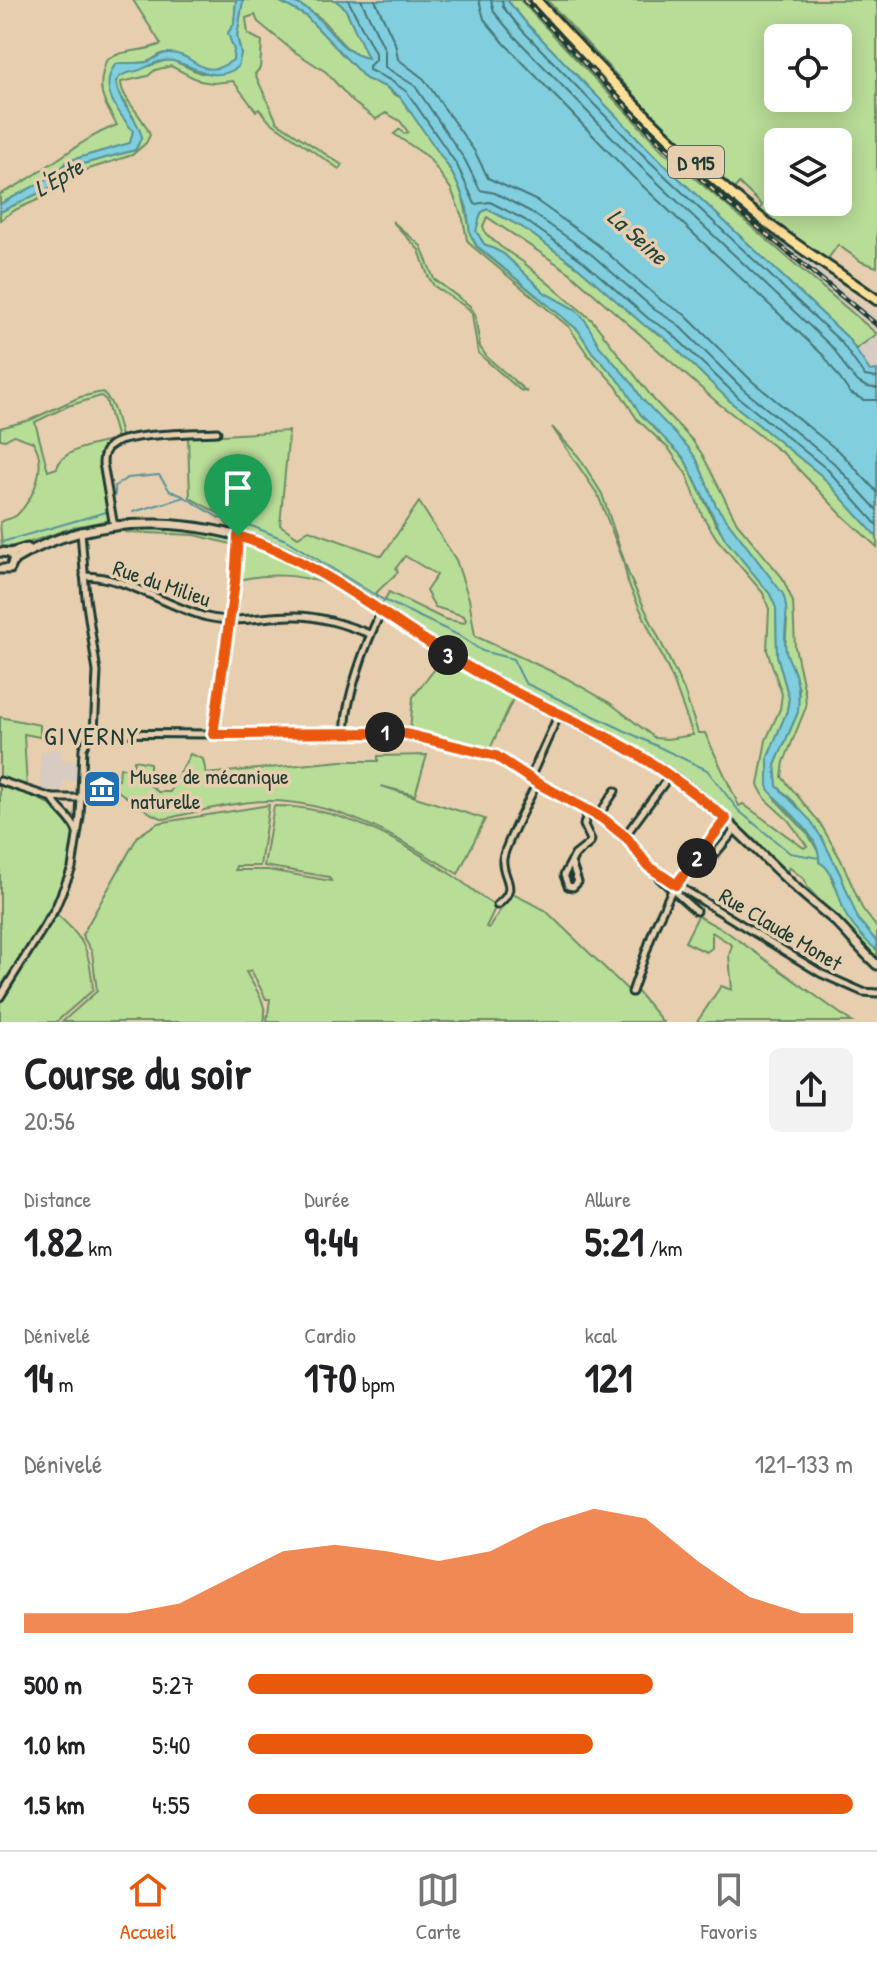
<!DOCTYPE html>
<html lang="fr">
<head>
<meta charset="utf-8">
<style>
	body { margin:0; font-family:"Patrick Hand",sans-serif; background:#f2f2f2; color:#202124; height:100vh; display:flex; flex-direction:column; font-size:30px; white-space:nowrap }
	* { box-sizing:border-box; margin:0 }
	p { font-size:26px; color:#757577 }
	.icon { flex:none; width:44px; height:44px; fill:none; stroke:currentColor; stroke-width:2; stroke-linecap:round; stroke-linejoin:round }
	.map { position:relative; height:1022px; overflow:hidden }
	.drawer { display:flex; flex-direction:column; background:#fff; flex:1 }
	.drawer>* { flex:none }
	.controls { position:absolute; left:764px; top:24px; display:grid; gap:16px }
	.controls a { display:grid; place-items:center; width:88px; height:88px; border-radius:12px; background:#fff; box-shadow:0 4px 20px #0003; font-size:40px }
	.pin { position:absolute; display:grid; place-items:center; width:68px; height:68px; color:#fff; margin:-82px -34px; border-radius:50% 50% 50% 0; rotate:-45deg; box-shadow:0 0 8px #0007 }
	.pin .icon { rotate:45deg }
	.km { position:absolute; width:40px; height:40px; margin:-20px; border-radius:50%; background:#222; color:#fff; font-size:22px; line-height:40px; text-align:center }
	.round { display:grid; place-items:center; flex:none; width:84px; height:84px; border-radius:12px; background:#f2f2f2 }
	.summary { display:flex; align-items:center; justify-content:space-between; height:136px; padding:0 24px }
	h1 { font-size:44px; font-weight:700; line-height:60px }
	.figures { display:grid; grid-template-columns:repeat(3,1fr); gap:12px; height:136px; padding:8px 24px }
	.figures div { display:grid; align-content:center }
	.figures b { font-size:40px; font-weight:700 }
	.figures small { font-size:22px; font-weight:400 }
	.figures p { font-size:22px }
	.chart { height:224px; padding:16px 24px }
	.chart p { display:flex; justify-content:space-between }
	.chart svg { width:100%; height:144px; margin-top:8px; fill:#ea580c; opacity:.7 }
	ul { padding:0 24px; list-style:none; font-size:26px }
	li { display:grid; grid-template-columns:128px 96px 1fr; align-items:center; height:60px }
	li i { height:20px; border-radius:10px; background:#ea580c }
	.tabs { display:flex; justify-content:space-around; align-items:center; height:112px; border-top:2px solid #e0e0e0; background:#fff; font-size:22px; color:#757577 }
	.tabs a { display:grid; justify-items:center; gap:4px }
	.tabs .active { color:#ea580c }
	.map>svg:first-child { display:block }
	.built { fill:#d7cbc3 }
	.green { fill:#b8dd97; stroke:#6c8d66; stroke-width:2; fill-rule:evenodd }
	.water { fill:#80cede; stroke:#59949a; stroke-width:2 }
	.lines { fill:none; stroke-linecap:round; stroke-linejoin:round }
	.shore { stroke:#467778; stroke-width:2 }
	.stream { stroke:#59949a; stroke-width:2 }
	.street-casing { stroke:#1f3d34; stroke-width:11 }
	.secondary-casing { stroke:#1f3d34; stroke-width:13 }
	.primary-casing { stroke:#1f3d34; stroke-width:14 }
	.street { stroke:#e6ceae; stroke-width:5 }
	.secondary { stroke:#e6ceae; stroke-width:7 }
	.primary { stroke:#fedd96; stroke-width:8 }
	.rail-casing { stroke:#1f3d34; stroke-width:5 }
	.rail { stroke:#e6ceae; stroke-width:2; stroke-dasharray:6; stroke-linecap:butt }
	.route-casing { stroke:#fff; stroke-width:16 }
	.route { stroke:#ea580c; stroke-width:10 }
	.labels { text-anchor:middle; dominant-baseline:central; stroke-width:7; stroke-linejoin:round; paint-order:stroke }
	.shield { fill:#e6ceae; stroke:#5b6859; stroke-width:2 }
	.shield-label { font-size:20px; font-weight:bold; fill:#1f3d34 }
	.street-label { font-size:22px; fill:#1f3d34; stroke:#e6ceae }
	.poi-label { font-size:22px; fill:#1f3d34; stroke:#e6ceae; text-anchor:start }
	.water-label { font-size:24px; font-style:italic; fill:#24443c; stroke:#e6ceae }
	.quarter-label { font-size:26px; letter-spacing:2px; fill:#1f3d34; stroke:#e6ceae }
</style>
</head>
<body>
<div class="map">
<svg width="877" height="1022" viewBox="0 0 877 1022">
	<rect width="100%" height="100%" fill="#e6ceae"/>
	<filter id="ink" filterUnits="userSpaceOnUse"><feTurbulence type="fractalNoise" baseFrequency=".0125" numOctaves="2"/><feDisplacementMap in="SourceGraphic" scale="16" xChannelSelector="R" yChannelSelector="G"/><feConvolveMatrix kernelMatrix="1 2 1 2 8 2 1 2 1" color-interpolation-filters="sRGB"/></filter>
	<g filter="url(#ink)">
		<g class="built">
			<path d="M520,0H532L702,173L877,317V331L803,272L663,151Z"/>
			<path d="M877,334V370L871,371L856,349Z"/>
			<path d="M60,749L63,762L79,760V779L62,781V790H41V752Z"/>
		</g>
		<g class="green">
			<path d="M133,0H236L234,24L228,33L234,50L233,60C200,84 195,52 166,53C158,53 156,59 149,61C140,65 126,62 116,64L113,68L109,94L133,131L130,143L68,161L54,176L0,204V194C42,176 73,142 117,125C102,100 96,90 106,61C122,48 143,53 161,44Z"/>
			<path d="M243,0H277L306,16L366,79L386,87L393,94L400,97C420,126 444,155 459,187C468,206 466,228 476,246L578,330L592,352L622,383L641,415L684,458L716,525L770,594L776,607L777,655L789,698L787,711L768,757L775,799L808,834L820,855L819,862L826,865C841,896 848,928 877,950V961L807,887L805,880L789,867L787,872L705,798L678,777L627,743L450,652L381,606L389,592L444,619L464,623L466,620L464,616L435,607L426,591L437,575L405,556L396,568L398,572L376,593V601L373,602C339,579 307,556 269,541C253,535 226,535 223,516L190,498L188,437L289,431L280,525L298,537L309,530L382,556L419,502L456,560L469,599L475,636L566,678L610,703L655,738L667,739L693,735L673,680L628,583L623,560L598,495L552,427L579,457L602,494L630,578L684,690L698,733H705L739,806L743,804L804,848L807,846L788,820L766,800L758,785L766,740L780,709L782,694L767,650L769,609L763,593L717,539L702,515L687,475L669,449L637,419L616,386L588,355L569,327L472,246L467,240L463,219L451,189L428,157L394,134L400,129L404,134L408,132L400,121L386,113L376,119L353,102L326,72L292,50L258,22L255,15L246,18L248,34L262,41L260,68L255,74L277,122L342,165L339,169L269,121L259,109L256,111L233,81L213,83L200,81L171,66L155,70L148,76L121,82C121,99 144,116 150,135L146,143L132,155L83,171L58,191L17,209L0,220V212L58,184L83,164L135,150C153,128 117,104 116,81L120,75L164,61L172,60L200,73H226L241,54L237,36Z"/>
			<path d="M292,0H335L345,8L369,58C344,54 336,33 320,18C312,11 301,6 292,0Z"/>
			<path d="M507,0H520L663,151L877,334L856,349L847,337L653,154L527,24Z"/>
			<path d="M547,0H877V267L862,262L838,245L827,260L759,211L762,205L739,183L734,189L665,128ZM838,38V98H778V38ZM838,142V202H778V142Z"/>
			<path d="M487,209L522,227L579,268L644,325L664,337L733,404L822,476L877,537V547L842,515L785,455L718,403L569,272L487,217L483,226L486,234L501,247L523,262L592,320L655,401L692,440L702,454L737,523L782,577L793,602L795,647L805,693L806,707L784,762L782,777L820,823L841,860L862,908L877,928V942L858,920L840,874L823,840L794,802L777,786L775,765L798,712L799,689L785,649L787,621L773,581L716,506L697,460L642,399L632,383L600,347L576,310L545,293L504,254L484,244L476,231L481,213Z"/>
			<path d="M392,221L421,246L434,279L470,306L475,314L480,347L487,357L527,392L520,390L478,353L472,314L469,309L434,286L428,276L419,250Z"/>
			<path d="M102,392C115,402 117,423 122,439H117L106,400L101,396L68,406L35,422L48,471L57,468C62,448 97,445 115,440L102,453L110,520L74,527L16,547L2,546L0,522C6,519 12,519 17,515C35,497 48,464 33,442L14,435L5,440L0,439V428L30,420L80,397Z"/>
			<path d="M125,527C161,527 196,529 231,538L235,545L195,535L125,532Z"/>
			<path d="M242,543L279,555L328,584C296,574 270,573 238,580Z"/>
			<path d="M442,660L514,697L489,751L445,743L410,731L413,697Z"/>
			<path d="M0,717L40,725V737L24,734L27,788L0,778Z"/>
			<path d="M190,754L203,759L206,774L341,761H378V756L427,755L415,795L381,786L485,819L458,874C399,839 338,800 266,801C232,802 197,812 164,819L152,814L100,779L119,780L120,768L133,769L134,760L150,763V785L158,792H170Z"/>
			<path d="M0,785C23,794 56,800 69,824C75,835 76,848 73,860C60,901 29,957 0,989Z"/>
			<path d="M269,805L260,866H236L235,870H268L331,881L329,877L264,866L274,806C340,806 402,841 455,877C469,886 481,898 496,906L486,927L489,928L511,893L545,910L634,996L637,991L663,1022H267L270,999H266L251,970L246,972C254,987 269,1005 264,1022H62L97,991L92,952L82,935L138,836L158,823Z"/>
			<path d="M55,913C85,938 90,952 93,990L56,1022H0V997L16,977Z"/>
			<path d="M698,916L727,932L852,1022H697L721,986L732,990L729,955L732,945L712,932V948L706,952L685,942Z"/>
		</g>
		<g class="water">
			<path d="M236,0H243L237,36L241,54L238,67C214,84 197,67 173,61C160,58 149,67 137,71C128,73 122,73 116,81C117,103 137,116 142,137L135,150L83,164L58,184L0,212V204L54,176L68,161L130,143L133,131C118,112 97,87 116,64C126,62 138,64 147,62C156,60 159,52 170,53C197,54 201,83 233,60L234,50L228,33L234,24Z"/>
			<path d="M277,0C324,0 329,52 368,58L345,8L335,0H507L527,24L653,154L847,337L870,371L877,370V537L822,476L733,404L664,337L644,325L579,268L522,227L487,209L481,213L476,231L484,244L504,254L545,293L576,310L585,320L600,347L632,383L642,399L688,447L697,460L716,506L783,594C790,611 784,626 785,644C785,656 792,664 795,674C799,687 799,699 798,712L775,765L777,786L811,821L823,840L840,874L858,919L877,942V950C865,941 855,929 847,917C838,901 836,870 819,862C822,836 783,808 768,789V757L787,711L789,698L777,655L776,608L770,594L725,539L684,458L641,415L622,384L592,352L578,330L477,246L470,234L467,208L460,189L450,169L400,97L386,87L366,79L306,16Z"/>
		</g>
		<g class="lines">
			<g class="shore">
				<path d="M348,0L375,53V60L369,66V70L390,80L407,92L457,165L475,204L490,202L525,220L584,262L649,319L669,331L739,398L828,470L877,525"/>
				<path d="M361,0L385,50V67L415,86L465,160L480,190L495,193L531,212L591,254L655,310L676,323L745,391L834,463L877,510"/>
				<path d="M375,0L395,43L398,59L424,79L475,152L488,178L537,201L598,245L662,301L684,314L753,382L842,454L877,492"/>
				<path d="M479,0L484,19L505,44L632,176L824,356L850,393L864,400H877"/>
				<path d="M491,0L494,12L514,36L641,167L833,348C845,365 854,389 877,388"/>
				<path d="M502,0L503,7L522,30L648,160L841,342L865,376L877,378"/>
			</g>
			<g class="stream">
				<path d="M115,496V486L127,478L159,475L170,491L183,496"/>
				<path d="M133,512L185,497L219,518L249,525L286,540L380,598L458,635L482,651L513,659L525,683L707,770L739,811L790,853L819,858"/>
				<path d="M2,542L106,512"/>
			</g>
			<defs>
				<g id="street">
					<path d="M114,527L103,463C103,456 104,450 110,446C126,433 195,433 217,432"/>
					<path d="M81,531L86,598L97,672L94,733"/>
					<path d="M84,576C127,576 166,607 207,617C236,624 263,616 292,616C318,615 346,625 370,634"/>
					<path d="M94,733L316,735L396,733L488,753L501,758L537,783L602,818L627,838L644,862L657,873L822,974L863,992L877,993"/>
					<path d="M213,734L235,582L238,537"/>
					<path d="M346,734C343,704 367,640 381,612"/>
					<path d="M530,778L559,714"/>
					<path d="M0,781L52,798H81"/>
					<path d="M52,798C58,811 71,816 77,832"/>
					<path d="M598,816L615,791"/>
					<path d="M625,836L670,775"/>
					<path d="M710,860L736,829"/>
					<path d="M571,862L578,882L573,887L568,886L564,875L575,855L589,844L591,840L584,825L588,810"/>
					<path d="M659,878L696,911"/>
					<path d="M676,885L726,819"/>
					<path d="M497,905C521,888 501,878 503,859C504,847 530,797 537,783"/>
					<path d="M632,992L655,926L672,890"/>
					<path d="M0,997L55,909L72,868L80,817L83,748L91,733H94"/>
				</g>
				<g id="secondary">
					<path d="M0,552L10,553L14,560L10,569H0"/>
					<path d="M10,553L27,548"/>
					<path d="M14,560C99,508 213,516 300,560C357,589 408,632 463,664C531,705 606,731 672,776C717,807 753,848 793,885C807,898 821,909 835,921C849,935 862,951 877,965"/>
				</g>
				<path id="primary" d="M536,0C609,80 685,160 771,226C805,252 842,275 877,300"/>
			</defs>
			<use href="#street" class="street-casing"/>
			<use href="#secondary" class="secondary-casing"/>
			<use href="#primary" class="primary-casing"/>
			<use href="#street" class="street"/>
			<use href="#secondary" class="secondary"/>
			<use href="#primary" class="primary"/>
			<defs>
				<path id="rail" d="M524,0L659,141L722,198L877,325"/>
			</defs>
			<use href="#rail" class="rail-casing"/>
			<use href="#rail" class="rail"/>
		</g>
	</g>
	<g class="lines" filter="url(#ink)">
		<defs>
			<path id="route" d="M238,536C325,563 392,624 470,668C517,696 568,716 616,742C656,764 691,790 726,819L676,885L648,866L627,838L602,818L537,783L496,756L402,733L213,734L235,582Z"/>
		</defs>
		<use href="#route" class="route-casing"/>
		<use href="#route" class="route"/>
	</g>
	<defs>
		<symbol id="museum-square" viewBox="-11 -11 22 22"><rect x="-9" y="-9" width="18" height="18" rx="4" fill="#1f6fb2" stroke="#e6ceae"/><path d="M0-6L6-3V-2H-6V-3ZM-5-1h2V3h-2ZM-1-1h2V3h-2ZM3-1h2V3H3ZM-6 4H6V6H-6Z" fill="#fff"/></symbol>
	</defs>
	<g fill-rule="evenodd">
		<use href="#museum-square" x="80" y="767" width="44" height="44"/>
	</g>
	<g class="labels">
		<rect class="shield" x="668" y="146" width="56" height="32" rx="6"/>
		<g class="shield-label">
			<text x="696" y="162">D 915</text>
		</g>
		<g class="street-label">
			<text transform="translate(162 583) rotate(19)">Rue du Milieu</text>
			<text transform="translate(781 929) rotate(31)">Rue Claude Monet</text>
		</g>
		<g class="poi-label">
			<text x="130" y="776">Musee de mécanique<tspan x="130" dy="25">naturelle</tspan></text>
		</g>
		<g class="water-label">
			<text transform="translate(58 177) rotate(-30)">L'Epte</text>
			<text transform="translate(638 236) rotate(42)">La Seine</text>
		</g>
		<g class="quarter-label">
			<text x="92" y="735">GIVERNY</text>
		</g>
	</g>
</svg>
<div class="controls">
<a><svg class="icon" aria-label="locate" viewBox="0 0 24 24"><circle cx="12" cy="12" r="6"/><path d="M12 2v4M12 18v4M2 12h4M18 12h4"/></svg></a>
<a><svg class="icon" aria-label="layers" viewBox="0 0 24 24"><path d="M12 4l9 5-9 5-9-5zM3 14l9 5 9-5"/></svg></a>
</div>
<div class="pin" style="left:238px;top:536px;background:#1e9e55"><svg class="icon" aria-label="arrive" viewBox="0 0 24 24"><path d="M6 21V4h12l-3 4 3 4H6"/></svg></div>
<b class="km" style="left:385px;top:732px">1</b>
<b class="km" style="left:697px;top:858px">2</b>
<b class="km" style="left:448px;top:655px">3</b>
</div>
<section class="drawer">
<div class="summary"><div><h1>Course du soir</h1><p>20:56</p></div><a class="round"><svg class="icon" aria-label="share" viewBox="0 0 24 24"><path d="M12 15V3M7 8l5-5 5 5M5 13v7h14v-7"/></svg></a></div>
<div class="figures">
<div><p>Distance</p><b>1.82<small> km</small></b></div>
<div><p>Durée</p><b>9:44</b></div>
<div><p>Allure</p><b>5:21<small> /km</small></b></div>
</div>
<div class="figures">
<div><p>Dénivelé</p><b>14<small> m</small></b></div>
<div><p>Cardio</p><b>170<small> bpm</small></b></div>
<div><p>kcal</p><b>121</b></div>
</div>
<div class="chart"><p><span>Dénivelé</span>121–133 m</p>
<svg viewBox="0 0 160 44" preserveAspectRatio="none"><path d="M0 44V38L10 38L20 38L30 35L40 27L50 19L60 17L70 19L80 22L90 19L100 11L110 6L120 9L130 22L140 33L150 38L160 38V44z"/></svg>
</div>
<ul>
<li><b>500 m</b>5:27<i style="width:67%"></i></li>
<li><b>1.0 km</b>5:40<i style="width:57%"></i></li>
<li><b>1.5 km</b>4:55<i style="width:100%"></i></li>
</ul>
</section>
<nav class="tabs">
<a class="active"><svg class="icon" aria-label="home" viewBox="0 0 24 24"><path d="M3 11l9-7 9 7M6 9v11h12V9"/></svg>Accueil</a>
<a><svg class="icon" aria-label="map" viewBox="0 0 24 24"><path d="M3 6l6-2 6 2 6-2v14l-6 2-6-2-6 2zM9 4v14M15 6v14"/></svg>Carte</a>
<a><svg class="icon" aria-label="saved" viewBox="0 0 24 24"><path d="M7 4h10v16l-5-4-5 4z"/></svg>Favoris</a>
</nav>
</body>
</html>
